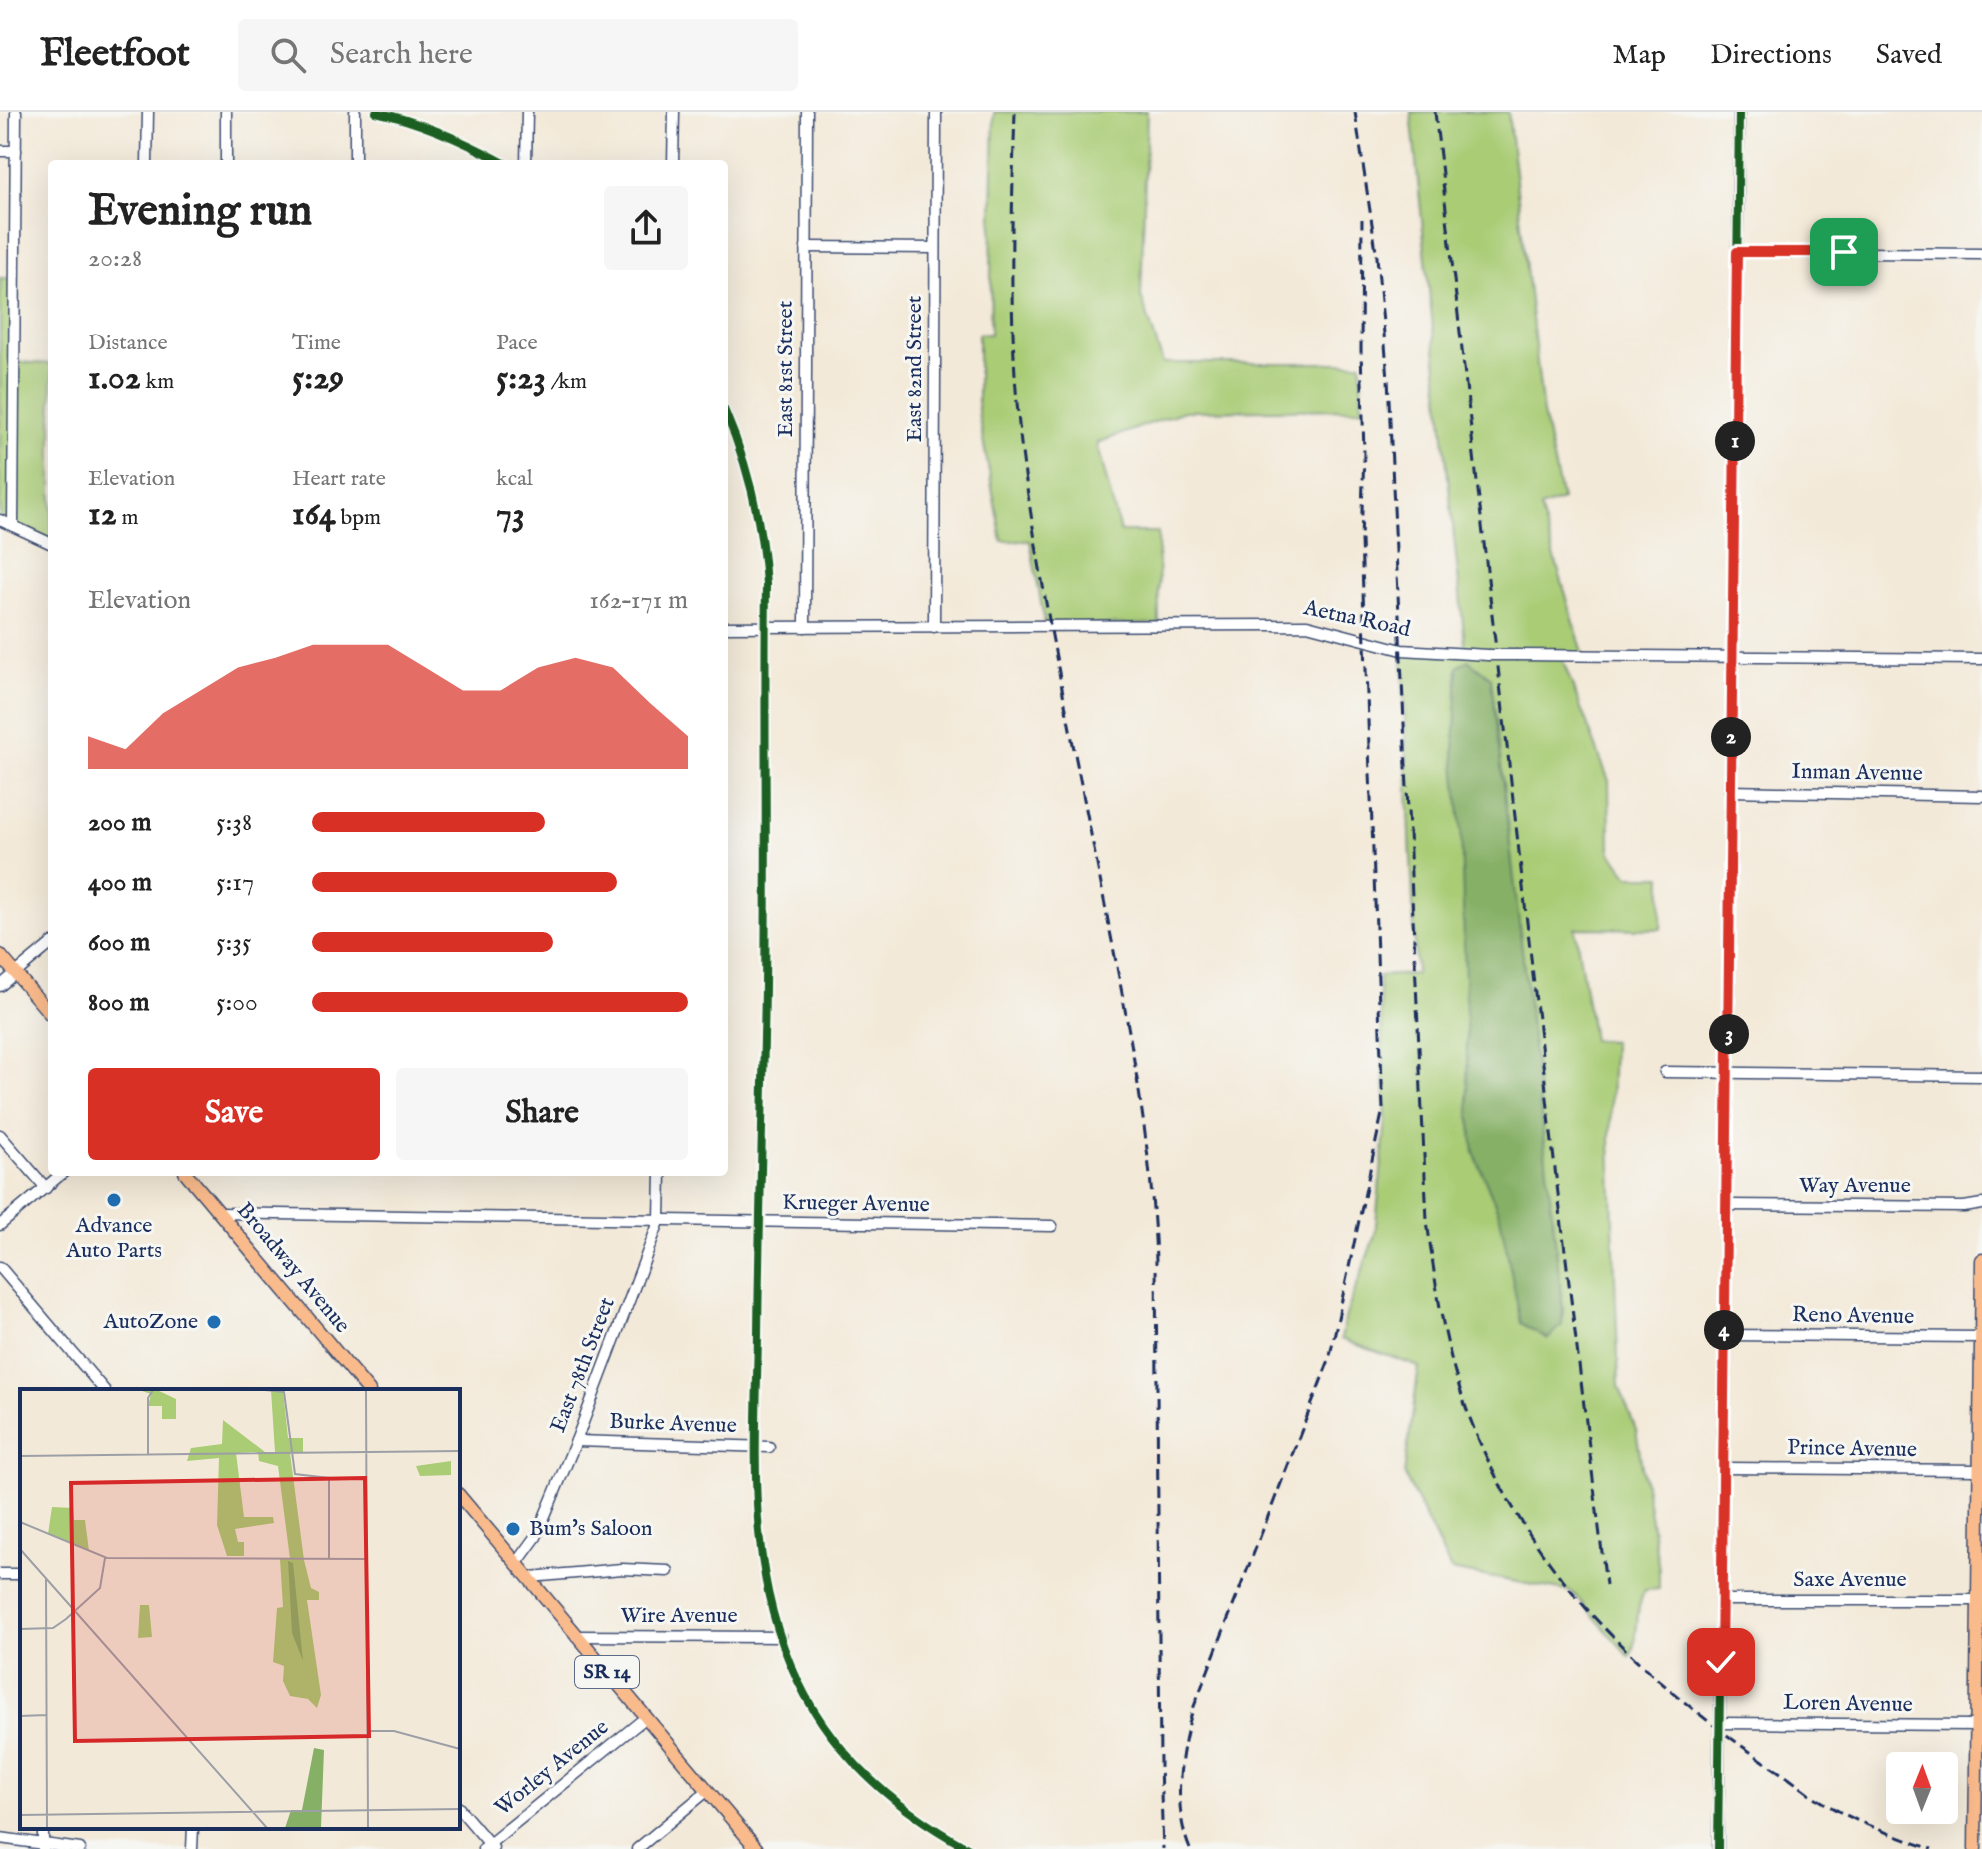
<!DOCTYPE html>
<html lang="en">
<head>
<meta charset="utf-8">
<style>
	body { margin:0; font-family:"IM FELL English",serif; background:#f6f6f6; color:#222; height:100vh; display:flex; flex-direction:column; font-size:30px; white-space:nowrap }
	* { box-sizing:border-box; margin:0 }
	p { font-size:26px; color:#767676 }
	.icon { flex:none; width:44px; height:44px; fill:none; stroke:currentColor; stroke-width:2; stroke-linecap:round; stroke-linejoin:round }
	.map { position:relative; flex:1; overflow:hidden }
	.side { position:absolute; left:48px; top:48px; width:680px; height:1016px; display:flex; flex-direction:column; background:#fff; border-radius:8px; box-shadow:0 8px 32px #0002 }
	.side>* { flex:none }
	.needle { width:52px; rotate:1deg }
	.tools { position:absolute; left:1886px; top:1640px; display:grid; gap:16px }
	.tools a { display:grid; place-items:center; width:72px; height:72px; border-radius:8px; background:#fff; box-shadow:0 8px 32px #0002; font-size:40px }
	.pin { position:absolute; display:grid; place-items:center; width:68px; height:68px; color:#fff; margin:-34px; border-radius:16px; box-shadow:0 4px 12px #0006 }
	.km { position:absolute; width:40px; height:40px; margin:-20px; border-radius:50%; background:#222; color:#fff; font-size:22px; line-height:40px; text-align:center }
	.round { display:grid; place-items:center; flex:none; width:84px; height:84px; border-radius:8px; background:#f6f6f6 }
	.head { display:flex; align-items:center; justify-content:space-between; height:136px; padding:0 40px }
	h1 { font-size:44px; font-weight:700; line-height:60px }
	.metrics { display:grid; grid-template-columns:repeat(3,1fr); gap:12px; height:136px; padding:8px 40px }
	.metrics div { display:grid; align-content:center }
	.metrics b { font-size:34px; font-weight:700 }
	.metrics small { font-size:22px; font-weight:400 }
	.metrics p { font-size:22px }
	.chart { height:224px; padding:16px 40px }
	.chart p { display:flex; justify-content:space-between }
	.chart svg { width:100%; height:144px; margin-top:8px; fill:#d93025; opacity:.7 }
	.button { display:flex; gap:16px; margin-top:auto; padding:16px 40px }
	.button a { flex:1; height:92px; border-radius:8px; background:#d93025; color:#fff; font-size:32px; font-weight:700; line-height:92px; text-align:center }
	.button a+a { background:#f6f6f6; color:#222 }
	ul { padding:0 40px; list-style:none; font-size:26px }
	li { display:grid; grid-template-columns:128px 96px 1fr; align-items:center; height:60px }
	li i { height:20px; border-radius:10px; background:#d93025 }
	header { display:flex; align-items:center; gap:48px; box-sizing:border-box; height:112px; padding:0 40px; background:#fff; border-bottom:2px solid #e0e0e0 }
	header strong { font-size:38px }
	nav { display:flex; gap:44px; margin-inline-start:auto; font-size:28px }
	.search { width:560px; height:72px; background:#f6f6f6; display:flex; align-items:center; gap:20px; box-sizing:border-box; padding:0 28px; border-radius:8px; color:#767676; font-size:30px }
	.map>svg:first-child { display:block }
	.green { fill:#a9cc75; stroke:#627e6a; stroke-width:2 }
	.forest { fill:#86b066; stroke:#507062; stroke-width:2 }
	.lines { fill:none; stroke-linecap:round; stroke-linejoin:round }
	.minor-casing { stroke:#3b4b70; stroke-width:13 }
	.major-casing { stroke:#3b4b70; stroke-width:15 }
	.minor { stroke:#fff; stroke-width:10 }
	.major { stroke:#fabb8c; stroke-width:12 }
	.rail { stroke:#1b2f5e; stroke-width:3; stroke-dasharray:12 6; stroke-linecap:butt }
	.minor-bridge-casing { stroke:#3b4b70; stroke-width:13; stroke-linecap:butt }
	.minor-bridge { stroke:#fff; stroke-width:10 }
	.cycleway-casing { stroke:#f6f6f2; stroke-width:13 }
	.cycleway { stroke:#1b5e20; stroke-width:8 }
	.route-casing { stroke:#fff; stroke-width:16 }
	.route { stroke:#d93025; stroke-width:10 }
	.poi-dot { fill:#1f6fb2; stroke:#f6f6f2; stroke-width:3 }
	.labels { text-anchor:middle; dominant-baseline:central; stroke-width:6; stroke-linejoin:round; paint-order:stroke }
	.shield { fill:#f6f6f2; stroke:#5d6b8a; stroke-width:2 }
	.shield-label { font-size:20px; font-weight:bold; fill:#1b2f5e }
	.street-label { font-size:22px; fill:#1b2f5e; stroke:#f6f6f2 }
	.poi-label { font-size:22px; fill:#1b2f5e; stroke:#f6f6f2 }
	.inset-road { fill:none; stroke:#9d9fa7; stroke-width:2 }
	.view { fill:#d62828; fill-opacity:0.15; stroke:#d62828; stroke-width:4 }
	.inset-edge { fill:none; stroke:#1b2f5e; stroke-width:4 }
</style>
</head>
<body>
<header>
<strong>Fleetfoot</strong>
<div class="search"><svg class="icon" aria-label="search" viewBox="0 0 24 24"><circle cx="10" cy="10" r="6"/><path d="M15 15l6 6"/></svg>Search here</div>
<nav><a>Map</a><a>Directions</a><a>Saved</a></nav>
</header>
<div class="map">
<svg width="1982" height="1737" viewBox="0 0 1982 1737">
	<rect width="100%" height="100%" fill="#f6f6f2"/>
	<filter id="ink" filterUnits="userSpaceOnUse"><feTurbulence type="fractalNoise" baseFrequency=".0125" numOctaves="2"/><feDisplacementMap in="SourceGraphic" scale="16" xChannelSelector="R" yChannelSelector="G"/><feConvolveMatrix kernelMatrix="1 2 1 2 8 2 1 2 1" color-interpolation-filters="sRGB"/></filter>
	<filter id="wash" filterUnits="userSpaceOnUse"><feTurbulence type="fractalNoise" baseFrequency=".006" numOctaves="4" result="noise"/><feDisplacementMap in="SourceGraphic" scale="32" xChannelSelector="R" yChannelSelector="G"/><feGaussianBlur stdDeviation="1.8" result="paint"/><feColorMatrix in="noise" values="0 0 0 0 0 0 0 0 0 0 0 0 0 0 0 0 0 1.4 0 .05"/><feComposite in="paint" operator="in"/></filter>
	<g filter="url(#wash)">
		<rect width="100%" height="100%" fill="#f3e9d8"/>
		<g class="green">
			<path d="M994,0H1147L1141,184L1163,251H1361L1362,297L1184,299L1097,331L1120,420H1158L1159,512L1045,513L1030,429H1002L978,301V222H990Z"/>
			<path d="M1411,0H1508L1543,302L1562,388L1540,396L1584,544H1561L1609,669L1610,739L1629,764H1662L1661,817L1575,816L1593,928L1613,929L1610,1028L1619,1274L1636,1318L1659,1457V1477L1645,1478C1633,1500 1641,1523 1630,1545L1572,1480L1451,1458L1404,1362L1419,1255L1341,1227L1346,1203L1375,1123L1386,1007L1379,864L1416,862L1402,538L1466,542Z"/>
			<path d="M0,166L15,167L14,250L52,252V431L0,408Z"/>
		</g>
		<path class="forest" d="M1468,548L1491,566L1563,1197L1562,1213L1548,1227L1521,1211L1500,1104L1474,1040L1468,985L1461,714L1454,641L1458,555Z"/>
	</g>
	<g filter="url(#ink)">
		<g class="lines">
			<defs>
				<g id="minor">
					<path d="M0,39H16"/>
					<path d="M147,52L148,0"/>
					<path d="M226,52V0"/>
					<path d="M355,52V0"/>
					<path d="M526,52L527,0"/>
					<path d="M673,52L674,0"/>
					<path d="M806,135L935,136"/>
					<path d="M1737,140L1982,142"/>
					<path d="M0,408L52,432"/>
					<path d="M13,414L16,0"/>
					<path d="M724,515L1307,513L1402,538L1488,543"/>
					<path d="M805,515L807,0"/>
					<path d="M934,515L936,0"/>
					<path d="M1517,543L1982,547"/>
					<path d="M1730,679L1982,684"/>
					<path d="M0,874L52,831"/>
					<path d="M1665,960L1982,964"/>
					<path d="M0,1023L46,1076"/>
					<path d="M1727,1093L1964,1095L1982,1092"/>
					<path d="M220,1101L1052,1114"/>
					<path d="M0,1113L64,1060"/>
					<path d="M0,1155L105,1279"/>
					<path d="M1724,1223L1981,1225"/>
					<path d="M576,1329L769,1335"/>
					<path d="M1724,1356L1979,1358"/>
					<path d="M517,1451L536,1425L576,1329L660,1107L661,1060"/>
					<path d="M0,1462H22"/>
					<path d="M530,1465L622,1457L668,1459"/>
					<path d="M1722,1488H1978"/>
					<path d="M576,1524L781,1525"/>
					<path d="M1720,1611L1976,1613"/>
					<path d="M458,1695L493,1736"/>
					<path d="M0,1726L80,1737"/>
					<path d="M43,1737V1715"/>
					<path d="M192,1737L193,1715"/>
					<path d="M483,1737L645,1606"/>
					<path d="M637,1737L707,1679"/>
					<path d="M1718,1737L1739,0"/>
				</g>
				<g id="major">
					<path d="M0,843L52,904"/>
					<path d="M185,1060L369,1279"/>
					<path d="M458,1382L757,1737"/>
					<path d="M1975,1737L1982,1148"/>
				</g>
			</defs>
			<use href="#minor" class="minor-casing"/>
			<use href="#major" class="major-casing"/>
			<use href="#minor" class="minor"/>
			<use href="#major" class="major"/>
			<g class="rail">
				<path d="M1015,0C1011,119 1008,237 1024,356C1046,510 1080,662 1109,814C1131,926 1152,1036 1156,1149L1160,1654L1163,1737"/>
				<path d="M1355,0L1377,145L1388,266L1427,1108C1436,1180 1447,1251 1475,1319C1536,1468 1650,1574 1781,1661C1795,1670 1807,1681 1821,1689C1854,1710 1895,1724 1932,1737"/>
				<path d="M1435,0L1555,1057L1606,1473"/>
				<path d="M1190,1737C1172,1694 1180,1641 1193,1597L1329,1248L1383,997L1361,428L1364,341L1361,238L1362,107"/>
			</g>
			<defs>
				<path id="minor-bridge" d="M1488,543H1517"/>
			</defs>
			<use href="#minor-bridge" class="minor-bridge-casing"/>
			<use href="#minor-bridge" class="minor-bridge"/>
			<defs>
				<g id="cycleway">
					<path d="M376,0C421,10 466,30 506,52"/>
					<path d="M724,297C748,352 762,411 766,472C764,623 768,774 764,925C762,1025 759,1124 758,1223C756,1340 745,1460 798,1569C833,1643 897,1698 969,1737"/>
					<path d="M1718,1737L1739,0"/>
				</g>
			</defs>
			<use href="#cycleway" class="cycleway-casing"/>
			<use href="#cycleway" class="cycleway"/>
		</g>
	</g>
	<g class="lines" filter="url(#ink)">
		<defs>
			<path id="route" d="M1721,1550L1737,140H1844"/>
		</defs>
		<use href="#route" class="route-casing"/>
		<use href="#route" class="route"/>
	</g>
	<g class="poi-dot">
		<circle cx="114" cy="1088" r="8"/>
		<circle cx="214" cy="1210" r="8"/>
		<circle cx="513" cy="1417" r="8"/>
	</g>
	<g class="labels">
		<rect class="shield" x="575" y="1544" width="64" height="32" rx="6"/>
		<g class="shield-label">
			<text x="607" y="1560">SR 14</text>
		</g>
		<g class="street-label">
			<text transform="translate(786 257) rotate(-90)">East 81st Street</text>
			<text transform="translate(915 257) rotate(-90)">East 82nd Street</text>
			<text transform="translate(1357 507) rotate(12)">Aetna Road</text>
			<text transform="translate(1857 661) rotate(1)">Inman Avenue</text>
			<text x="1855" y="1074">Way Avenue</text>
			<text transform="translate(856 1092) rotate(1)">Krueger Avenue</text>
			<text transform="translate(293 1156) rotate(50)">Broadway Avenue</text>
			<text transform="translate(1853 1204) rotate(1)">Reno Avenue</text>
			<text transform="translate(583 1253) rotate(-69)">East 78th Street</text>
			<text transform="translate(673 1312) rotate(2)">Burke Avenue</text>
			<text transform="translate(1852 1337) rotate(1)">Prince Avenue</text>
			<text x="1850" y="1468">Saxe Avenue</text>
			<text x="679" y="1504">Wire Avenue</text>
			<text transform="translate(1848 1592) rotate(1)">Loren Avenue</text>
			<text transform="translate(552 1656) rotate(-39)">Worley Avenue</text>
		</g>
		<g class="poi-label">
			<text x="114" y="1114">Advance<tspan x="114" dy="25">Auto Parts</tspan></text>
			<text x="198" y="1210" text-anchor="end">AutoZone</text>
			<text x="529" y="1417" text-anchor="start">Bum's Saloon</text>
		</g>
	</g>
	<g transform="translate(20 1277)">
		<rect width="440" height="440" fill="#f3e9d8"/>
		<path d="M119,1H137L156,10V30H142V17H128L131,5ZM251,1H263L268,49H283V63L270,64L284,171L291,199L299,203V211H287L301,306L297,319L288,310L270,307L263,292L264,277L253,273L257,219L263,218L260,170H270L258,77L239,72L238,63L216,64L224,128H253L254,134L215,140L218,153H224V167H207L197,136L199,69L167,72L171,59L202,55L203,31L245,63H255ZM431,72V86L400,87L396,77ZM32,118L53,119L54,131H65L69,162L28,145ZM120,216H129L132,248L118,249Z" fill="#a9cc75"/>
		<path d="M268,172L273,174L283,272L272,244ZM294,359L304,361L301,438L265,439L271,421H282Z" fill="#86b066"/>
		<path class="inset-road" d="M245,1L264,3L275,85L309,89V170M346,1L348,439M128,65V9L133,1M0,67L440,62M0,133L87,169L346,170M0,160L247,439M26,189L27,439M0,240L33,239L46,230L80,199L85,169M0,327L26,326M348,342H374L440,360M0,426L440,420"/>
		<path class="view" d="M345,89L349,347L55,352L51,94Z"/>
		<rect width="440" height="440" class="inset-edge"/>
	</g>
</svg>
<div class="tools">
<a><svg class="needle" viewBox="-14 -14 28 28"><path d="M0-13l5 13h-10z" fill="#e53935"/><path d="M0 13l5-13h-10z" fill="#767676"/></svg></a>
</div>
<div class="pin" style="left:1844px;top:140px;background:#1e9e55"><svg class="icon" aria-label="arrive" viewBox="0 0 24 24"><path d="M6 21V4h12l-3 4 3 4H6"/></svg></div>
<div class="pin" style="left:1721px;top:1550px;background:#d93025"><svg class="icon" aria-label="check" viewBox="0 0 24 24"><path d="M5 12l5 5 9-10"/></svg></div>
<b class="km" style="left:1735px;top:329px">1</b>
<b class="km" style="left:1731px;top:625px">2</b>
<b class="km" style="left:1729px;top:922px">3</b>
<b class="km" style="left:1724px;top:1218px">4</b>
<section class="side">
<div class="head"><div><h1>Evening run</h1><p>20:28</p></div><a class="round"><svg class="icon" aria-label="share" viewBox="0 0 24 24"><path d="M12 15V3M7 8l5-5 5 5M5 13v7h14v-7"/></svg></a></div>
<div class="metrics">
<div><p>Distance</p><b>1.02<small> km</small></b></div>
<div><p>Time</p><b>5:29</b></div>
<div><p>Pace</p><b>5:23<small> /km</small></b></div>
</div>
<div class="metrics">
<div><p>Elevation</p><b>12<small> m</small></b></div>
<div><p>Heart rate</p><b>164<small> bpm</small></b></div>
<div><p>kcal</p><b>73</b></div>
</div>
<div class="chart"><p><span>Elevation</span>162–171 m</p>
<svg viewBox="0 0 160 44" preserveAspectRatio="none"><path d="M0 44V34L10 38L20 27L30 20L40 13L50 10L60 6L70 6L80 6L90 13L100 20L110 20L120 13L130 10L140 13L150 24L160 34V44z"/></svg>
</div>
<ul>
<li><b>200 m</b>5:38<i style="width:62%"></i></li>
<li><b>400 m</b>5:17<i style="width:81%"></i></li>
<li><b>600 m</b>5:35<i style="width:64%"></i></li>
<li><b>800 m</b>5:00<i style="width:100%"></i></li>
</ul>
<div class="button"><a>Save</a><a>Share</a></div>
</section>
</div>
</body>
</html>
